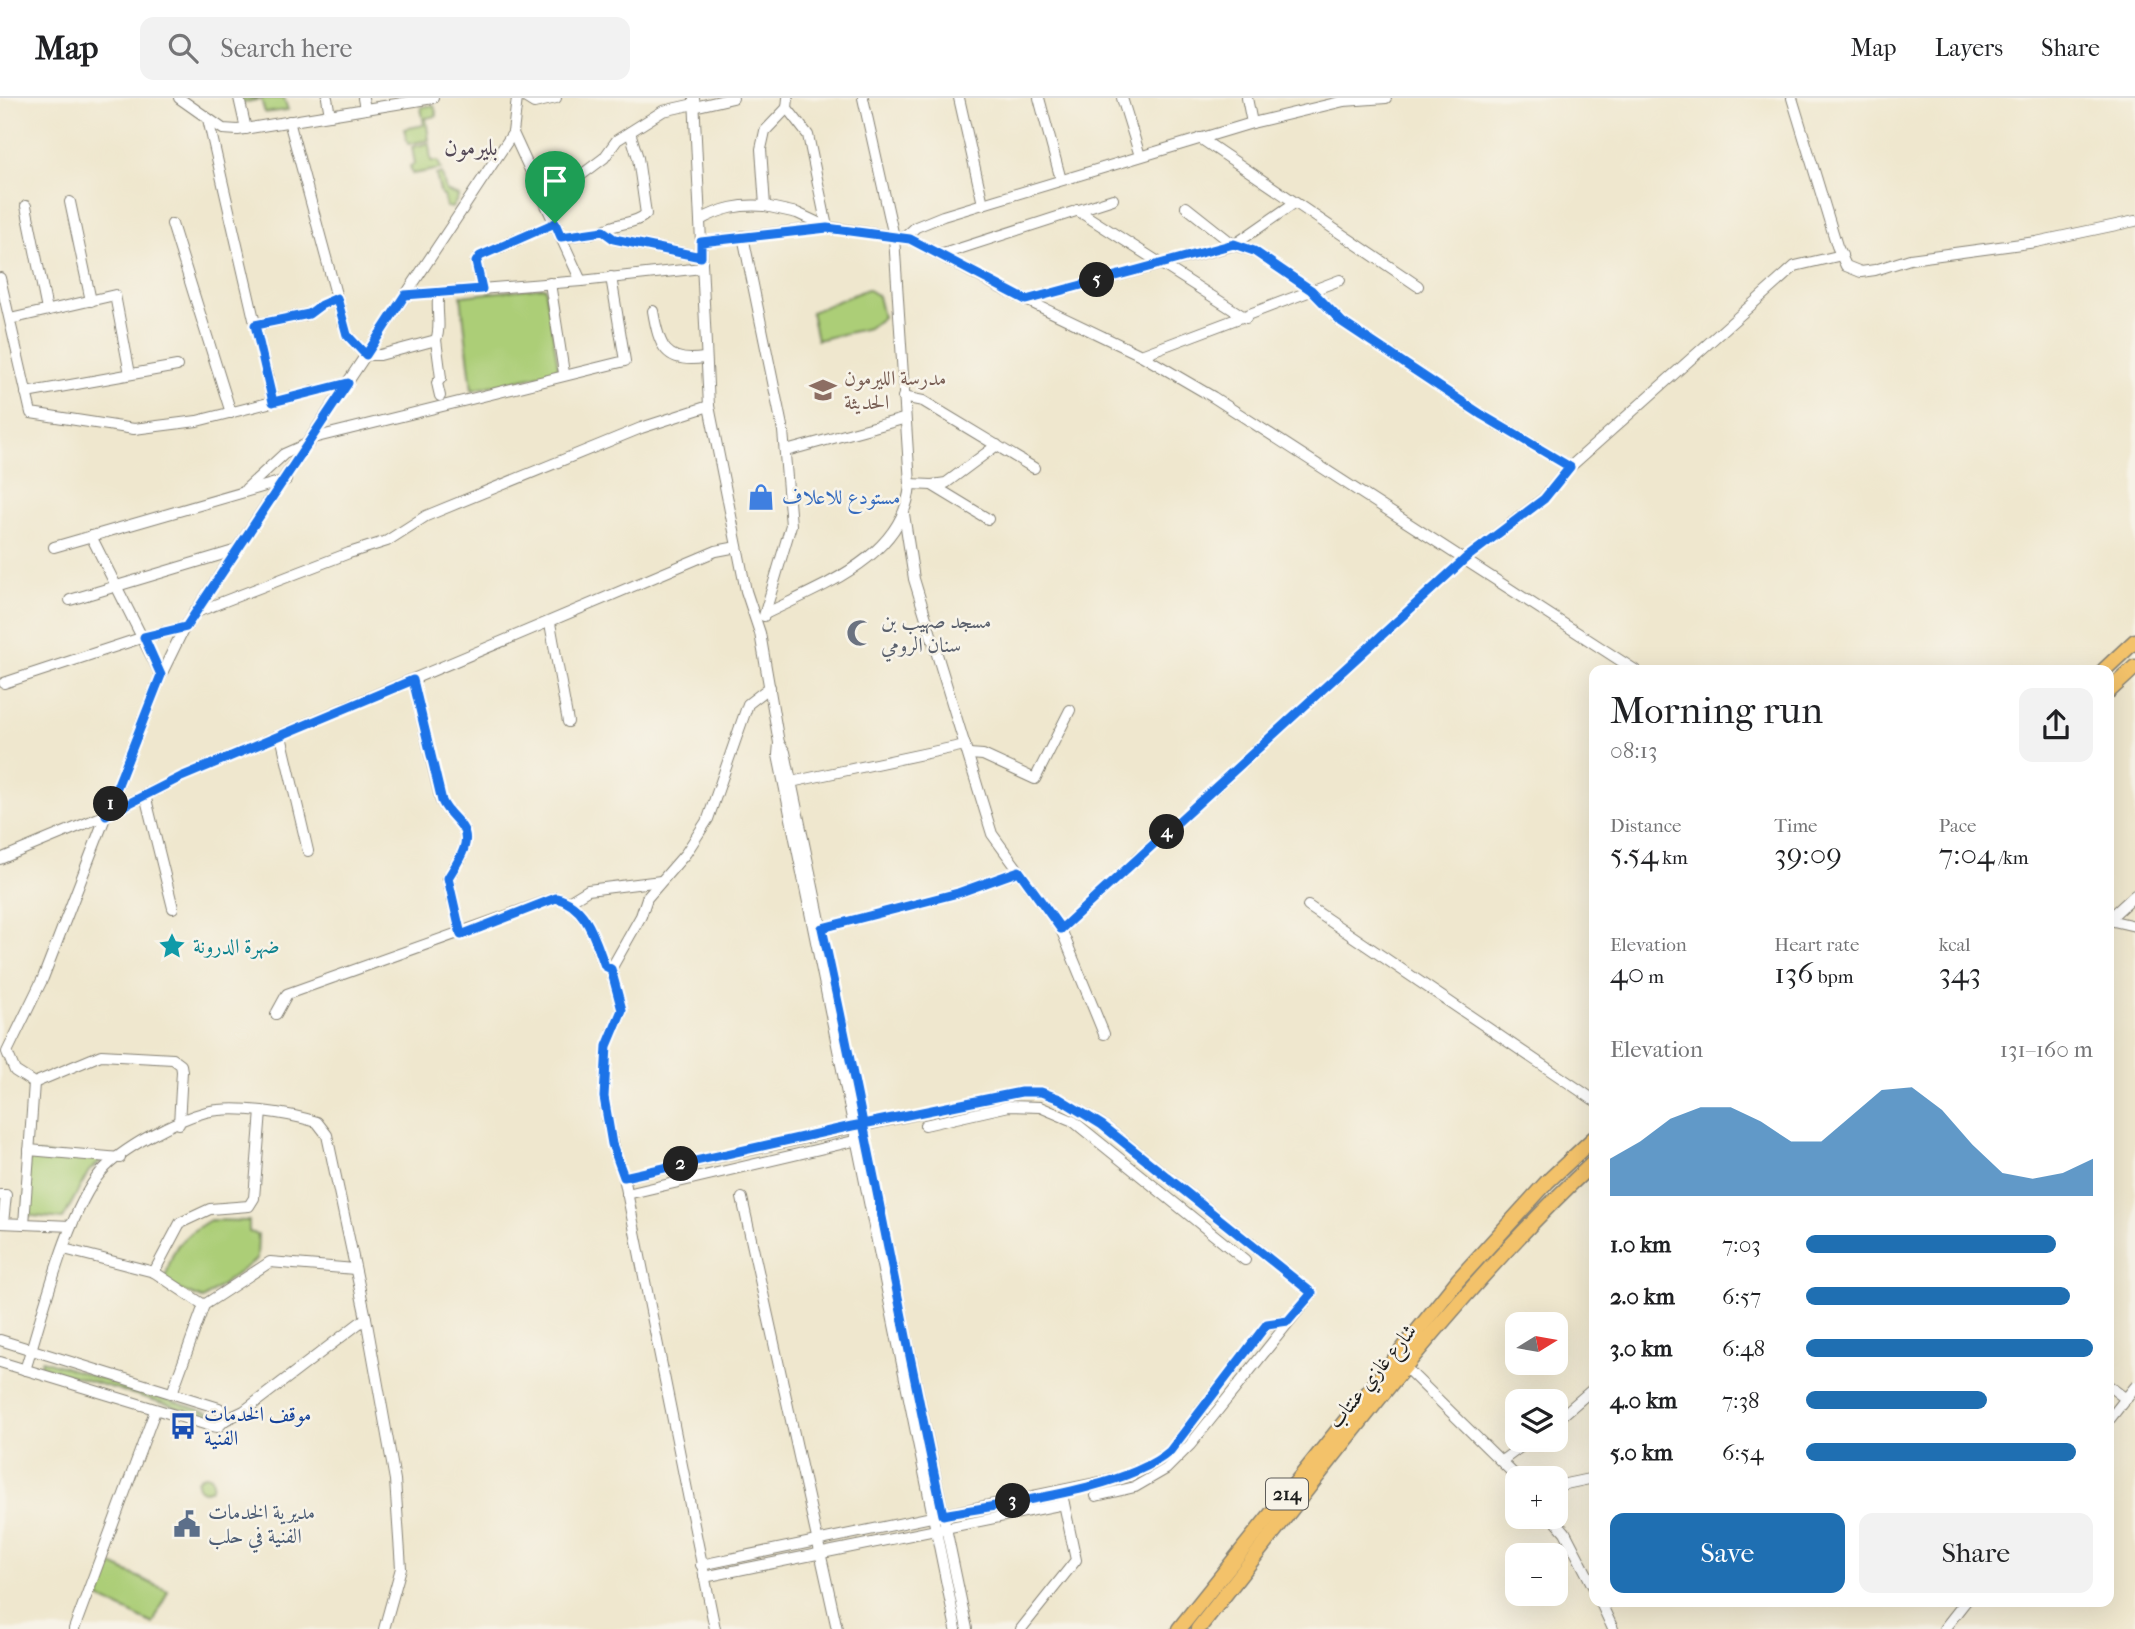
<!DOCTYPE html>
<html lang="en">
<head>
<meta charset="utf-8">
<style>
	body { margin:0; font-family:"IM FELL French Canon",Amiri,serif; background:#f2f2f2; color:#202124; height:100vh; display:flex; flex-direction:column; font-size:26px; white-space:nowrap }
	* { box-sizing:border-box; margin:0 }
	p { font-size:23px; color:#757577 }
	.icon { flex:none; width:38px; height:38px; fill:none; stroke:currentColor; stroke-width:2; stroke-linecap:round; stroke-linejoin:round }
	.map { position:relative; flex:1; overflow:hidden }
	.sheet { position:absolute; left:1589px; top:567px; width:525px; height:942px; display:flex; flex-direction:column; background:#fff; border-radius:14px; box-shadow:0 7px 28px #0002 }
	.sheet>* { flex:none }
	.needle { width:46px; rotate:79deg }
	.fabs { position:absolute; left:1505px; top:1214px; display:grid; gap:14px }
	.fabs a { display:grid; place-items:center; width:63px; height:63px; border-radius:14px; background:#fff; box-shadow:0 7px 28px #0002; font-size:35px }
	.pin { position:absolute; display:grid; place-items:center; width:60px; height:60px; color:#fff; margin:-72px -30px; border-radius:50% 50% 50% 0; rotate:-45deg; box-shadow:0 0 7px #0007 }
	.pin .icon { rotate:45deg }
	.km { position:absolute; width:35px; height:35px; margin:-18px; border-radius:50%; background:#222; color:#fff; font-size:19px; line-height:35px; text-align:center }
	.round { display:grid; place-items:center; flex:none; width:74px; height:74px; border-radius:14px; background:#f2f2f2 }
	.overview { display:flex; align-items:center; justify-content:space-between; height:119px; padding:0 21px }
	h1 { font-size:38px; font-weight:600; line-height:52px }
	.figures { display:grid; grid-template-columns:repeat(3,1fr); gap:10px; height:119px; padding:7px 21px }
	.figures div { display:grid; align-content:center }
	.figures b { font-size:30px; font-weight:600 }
	.figures small { font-size:19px; font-weight:400 }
	.figures p { font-size:19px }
	.chart { height:196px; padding:14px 21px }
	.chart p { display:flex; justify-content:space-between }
	.chart svg { width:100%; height:126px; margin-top:7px; fill:#1f6fb2; opacity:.7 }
	.button { display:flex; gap:14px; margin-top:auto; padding:14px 21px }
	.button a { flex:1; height:80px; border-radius:14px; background:#1f6fb2; color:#fff; font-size:28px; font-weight:600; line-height:80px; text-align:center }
	.button a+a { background:#f2f2f2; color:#202124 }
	ul { padding:0 21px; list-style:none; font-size:23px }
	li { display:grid; grid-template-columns:112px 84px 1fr; align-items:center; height:52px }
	li i { height:18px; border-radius:9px; background:#1f6fb2 }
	header { display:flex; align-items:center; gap:42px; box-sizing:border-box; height:98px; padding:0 35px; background:#fff; border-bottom:2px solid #e0e0e0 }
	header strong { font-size:33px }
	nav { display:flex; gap:38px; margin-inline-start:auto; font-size:24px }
	.search { width:490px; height:63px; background:#f2f2f2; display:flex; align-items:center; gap:18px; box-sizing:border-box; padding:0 24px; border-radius:14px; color:#757577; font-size:26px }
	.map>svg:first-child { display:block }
	.green { fill:#acce77; stroke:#64754a; stroke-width:2 }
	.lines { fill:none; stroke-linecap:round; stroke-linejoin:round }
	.minor-casing { stroke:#868275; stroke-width:12 }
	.highway-casing { stroke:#868275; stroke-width:17 }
	.minor { stroke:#fff; stroke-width:10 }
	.highway { stroke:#f3c26a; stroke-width:14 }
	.route-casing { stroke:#fff; stroke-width:14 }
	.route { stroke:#1a73e8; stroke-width:9 }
	.labels { text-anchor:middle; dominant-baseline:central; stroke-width:5; stroke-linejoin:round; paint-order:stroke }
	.shield { fill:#f7f3e8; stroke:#5e5c59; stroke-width:2 }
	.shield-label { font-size:19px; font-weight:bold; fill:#1c1c1c }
	.education-label { font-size:21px; fill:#785e54; stroke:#f7f3e8; text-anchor:start }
	.shop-label { font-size:21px; fill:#366cbe; stroke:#f7f3e8; text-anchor:start }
	.worship-label { font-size:21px; fill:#5b616d; stroke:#f7f3e8; text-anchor:start }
	.culture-label { font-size:21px; fill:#0d838f; stroke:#f7f3e8; text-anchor:start }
	.street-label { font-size:21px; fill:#1c1c1c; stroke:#f7f3e8 }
	.transit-label { font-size:21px; fill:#164399; stroke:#f7f3e8; text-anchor:start }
	.service-label { font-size:21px; fill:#4e5e75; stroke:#f7f3e8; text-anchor:start }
	.quarter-label { font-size:24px; fill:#534856; stroke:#f7f3e8 }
</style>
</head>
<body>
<header>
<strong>Map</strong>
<div class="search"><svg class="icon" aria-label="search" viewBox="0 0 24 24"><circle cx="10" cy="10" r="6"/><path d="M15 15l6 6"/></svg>Search here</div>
<nav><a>Map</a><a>Layers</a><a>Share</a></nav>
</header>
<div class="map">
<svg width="2135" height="1531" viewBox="0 0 2135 1531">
	<rect width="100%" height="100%" fill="#f7f3e8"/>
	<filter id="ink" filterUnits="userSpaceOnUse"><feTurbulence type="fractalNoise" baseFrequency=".0143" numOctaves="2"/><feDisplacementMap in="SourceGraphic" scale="14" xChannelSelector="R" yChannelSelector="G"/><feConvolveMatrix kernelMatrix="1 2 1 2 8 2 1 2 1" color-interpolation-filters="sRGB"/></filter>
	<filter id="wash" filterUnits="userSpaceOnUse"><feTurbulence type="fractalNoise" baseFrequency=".00686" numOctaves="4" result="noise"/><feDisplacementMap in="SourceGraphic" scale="28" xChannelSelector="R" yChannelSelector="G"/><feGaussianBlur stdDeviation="1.57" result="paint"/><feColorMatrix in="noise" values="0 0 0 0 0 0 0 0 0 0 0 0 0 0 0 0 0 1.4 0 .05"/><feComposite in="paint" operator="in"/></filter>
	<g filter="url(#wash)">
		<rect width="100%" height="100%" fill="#efe7ce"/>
		<g class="green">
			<path d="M241,0H284L288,12L265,15L261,1L242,5Z"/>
			<path d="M434,7L437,18L426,20L429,42L408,46L404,31L424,27L421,9Z"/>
			<path d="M429,45L431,63H438L441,71L412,76L410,68L415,66L412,49Z"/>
			<path d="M442,75L446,93L459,98L452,110L446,109L444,98L441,97L436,77Z"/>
			<path d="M545,189L559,273L472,292L461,198Z"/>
			<path d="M867,191L878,198L883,219L869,230L817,242L811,214Z"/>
			<path d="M35,1056L105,1060L89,1073L63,1121L24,1117L29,1058Z"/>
			<path d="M210,1122L249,1123V1134L258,1136L257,1161L203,1201L164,1186C173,1149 176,1142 210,1122Z"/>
			<path d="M42,1262L214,1316L216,1321L40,1268Z"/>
			<circle cx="205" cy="1385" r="8"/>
			<path d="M110,1466L168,1493L153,1526L99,1500Z"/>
		</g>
	</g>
	<g filter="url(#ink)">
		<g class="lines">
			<defs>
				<g id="minor">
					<path d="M179,0L223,31L238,32L433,0"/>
					<path d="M239,0L246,31"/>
					<path d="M327,0L330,17"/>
					<path d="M363,0L365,11"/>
					<path d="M517,0L513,35L581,183L702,170"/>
					<path d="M526,0L534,5L556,0"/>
					<path d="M694,0L709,308L746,493L760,535L779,645L778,657L956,1531"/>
					<path d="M788,0L787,10L808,37L827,129"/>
					<path d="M959,0L983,106"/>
					<path d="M1039,0L1061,82"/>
					<path d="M1122,0L1140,58"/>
					<path d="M1247,0L1252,25"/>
					<path d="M1792,0L1837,148L1846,168L1861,174L1875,172L1910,161L2036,144L2135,123"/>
					<path d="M694,9L733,0"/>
					<path d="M787,10L765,33L761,51L765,108L797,115L827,129"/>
					<path d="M208,21L273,304"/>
					<path d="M289,23L347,237L366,257H380L436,242C442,227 435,210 439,194"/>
					<path d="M1200,40L1418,188"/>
					<path d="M542,98L576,81L604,60L617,42L663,13L694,6"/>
					<path d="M70,104L91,203"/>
					<path d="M26,108L47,212"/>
					<path d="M1186,109L1234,147L1254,153L1311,192L1342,224L1482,317L1570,369"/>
					<path d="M1077,112L1246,220"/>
					<path d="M700,122C722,110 740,106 765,108"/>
					<path d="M172,126L231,315"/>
					<path d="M603,133C616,124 635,127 646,116L638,60L630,34"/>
					<path d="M743,138L783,333L791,427L764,518"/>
					<path d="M561,140L603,133L614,141L701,159"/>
					<path d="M904,140L916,129L943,118L1252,25L1344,3L1386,0"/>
					<path d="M701,144L827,129L910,141L999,189L1141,257L1213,299L1635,572"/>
					<path d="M940,157L1113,101"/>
					<path d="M0,180L31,315L134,331L197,323L348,285"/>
					<path d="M550,185L564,275"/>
					<path d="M482,191L476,164L480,158L555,125"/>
					<path d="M405,197L581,183"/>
					<path d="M1026,202L1234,147L1293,106"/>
					<path d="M653,213C659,248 665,266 704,260"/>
					<path d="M10,221L115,197L130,276"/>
					<path d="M255,227L309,216L321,207L337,200"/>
					<path d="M436,242L441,280L437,285L440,298"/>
					<path d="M1141,257L1340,182"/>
					<path d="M26,295L177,268"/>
					<path d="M903,299L923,303L1034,370"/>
					<path d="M313,340L625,263L611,179"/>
					<path d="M786,353L903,321"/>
					<path d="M910,386L932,387L988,421"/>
					<path d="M932,387L946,385L997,347"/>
					<path d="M246,391L284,356L309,345"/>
					<path d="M904,416L914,481L992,736L1061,831L1104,936"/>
					<path d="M91,438L161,577"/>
					<path d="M54,449L286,382"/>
					<path d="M70,502L237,452"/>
					<path d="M194,515L349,455L387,443L426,418L641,330L709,308"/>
					<path d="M765,516C821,488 905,459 910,386L894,139L863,0"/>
					<path d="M550,525L568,624"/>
					<path d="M413,582L441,703C447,714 455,719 462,729C473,745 456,765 448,780L461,837"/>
					<path d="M4,585L144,539L186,529"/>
					<path d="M281,638L308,753"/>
					<path d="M779,645L785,654L967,1531"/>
					<path d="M969,656L983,657L1035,681L1070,612"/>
					<path d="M791,684L965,647"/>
					<path d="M145,697L173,810"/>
					<path d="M0,761L106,717L161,577L182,534L513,35"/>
					<path d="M570,803L588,792L661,783"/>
					<path d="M1308,808L1594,1002"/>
					<path d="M2109,821L2135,797"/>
					<path d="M2109,822L2135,828"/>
					<path d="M822,830L958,795L1019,773"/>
					<path d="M1061,831L1466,460L1543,401L1570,369L1795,168L1842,157"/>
					<path d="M276,916L287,896L556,800C587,807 595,842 605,868L611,871"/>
					<path d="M179,1026L182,973L181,967L173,961L101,957L34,985L15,973L7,954L43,880L106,717L181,679L716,453L737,449"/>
					<path d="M925,1027L1009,1008L1040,1009L1073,1023L1245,1162"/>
					<path d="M29,1052L120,1060"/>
					<path d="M624,1079L1021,994H1041L1060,1001L1103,1027L1312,1195L1190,1347L1166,1371L1135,1389L1096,1398"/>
					<path d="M627,1096L858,1042"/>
					<path d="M0,1097H6L3,1125"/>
					<path d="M742,1100L837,1531"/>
					<path d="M0,1125L71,1128"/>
					<path d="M24,1126L34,985"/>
					<path d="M64,1151L154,1174L180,1125L210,1111L249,1108L254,1100L261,1013"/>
					<path d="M154,1174L204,1207L270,1164L355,1171"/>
					<path d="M0,1242L219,1310L225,1322L218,1329L211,1328L0,1264"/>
					<path d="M1406,1270L1519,1381"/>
					<path d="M25,1272C42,1219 67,1114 101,1074C122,1050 175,1022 206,1014C236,1007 288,1015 317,1024L327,1037L366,1220"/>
					<path d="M2109,1288L2126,1301"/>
					<path d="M172,1295L204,1207"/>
					<path d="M225,1322L244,1313L366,1220L395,1382L401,1470L384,1531"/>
					<path d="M2109,1322L2135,1289"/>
					<path d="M1556,1323L1594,1290"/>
					<path d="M1503,1362L1530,1342"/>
					<path d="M1556,1388L1594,1380"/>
					<path d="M1552,1419L1565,1434L1594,1490"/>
					<path d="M701,1467L1129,1378L1159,1362L1170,1353L1267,1226L1288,1223"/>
					<path d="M704,1479L1064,1406"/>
					<path d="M1600,1503L1613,1531"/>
					<path d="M74,1531L155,1313"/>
					<path d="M715,1531L624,1079L612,1046L604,999L607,948L622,912L611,871L641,818L647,800L686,755L708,721L748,606L770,589"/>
					<path d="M1021,1531L1076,1462L1063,1401"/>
					<path d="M1944,1531L1966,1503"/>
				</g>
				<g id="highway">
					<path d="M2104,572L2135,543"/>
					<path d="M2109,593L2135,569"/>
					<path d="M1179,1531L1458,1182L1547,1084L1594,1040"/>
					<path d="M1198,1531C1324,1372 1445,1203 1594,1064"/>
				</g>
			</defs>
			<use href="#minor" class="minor-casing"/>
			<use href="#highway" class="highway-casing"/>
			<use href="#minor" class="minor"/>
			<use href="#highway" class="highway"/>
		</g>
	</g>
	<g class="lines" filter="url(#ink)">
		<defs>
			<path id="route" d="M555,125L480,158L476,164L482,191L405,197L366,257L347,237L337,200L321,207L309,216L255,227L273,304L348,285L186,529L144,539L161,577L106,717L181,679L413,582L442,703C447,714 455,719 462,729C473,745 456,766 448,780L461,837L556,800C587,807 595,842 605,868L611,871L622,912L607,948L604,999L612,1046L624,1079L852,1028L863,1026L1021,994H1041L1060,1001L1102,1027L1312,1195L1288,1223L1267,1226L1170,1353C1126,1392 1004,1405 943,1417C901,1222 865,1025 822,830L958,795L1019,773L1061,831L1466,460L1544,401L1570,369L1482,317L1342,224L1311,192L1254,153L1234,146L1026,202L910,141L827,130L701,144V159L614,141L603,133L561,139L555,125"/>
		</defs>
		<use href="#route" class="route-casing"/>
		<use href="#route" class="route"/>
	</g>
	<defs>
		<symbol id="school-bare" viewBox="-9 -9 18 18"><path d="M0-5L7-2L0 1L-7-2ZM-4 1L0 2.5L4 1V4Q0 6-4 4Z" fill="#8d6e63" stroke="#f7f3e8" stroke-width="2.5" paint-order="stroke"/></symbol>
		<symbol id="shop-bare" viewBox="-9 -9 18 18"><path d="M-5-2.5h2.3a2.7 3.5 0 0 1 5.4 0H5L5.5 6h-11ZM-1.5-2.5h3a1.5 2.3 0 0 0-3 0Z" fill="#3f7fe0" stroke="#f7f3e8" stroke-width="2.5" paint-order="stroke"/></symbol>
		<symbol id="mosque-bare" viewBox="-9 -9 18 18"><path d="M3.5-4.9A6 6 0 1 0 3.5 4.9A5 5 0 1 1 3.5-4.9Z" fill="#6b7280" stroke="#f7f3e8" stroke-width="2.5" paint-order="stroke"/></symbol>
		<symbol id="sight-bare" viewBox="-9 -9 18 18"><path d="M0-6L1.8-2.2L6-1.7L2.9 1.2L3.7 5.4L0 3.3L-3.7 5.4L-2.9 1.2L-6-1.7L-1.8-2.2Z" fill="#0f9aa8" stroke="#f7f3e8" stroke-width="2.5" paint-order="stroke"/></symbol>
		<symbol id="bus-bare" viewBox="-9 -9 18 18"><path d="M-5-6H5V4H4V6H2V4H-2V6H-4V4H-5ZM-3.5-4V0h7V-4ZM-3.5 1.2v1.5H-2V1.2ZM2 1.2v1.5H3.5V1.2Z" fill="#1a4fb4" stroke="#f7f3e8" stroke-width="2.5" paint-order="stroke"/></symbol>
		<symbol id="civic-bare" viewBox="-9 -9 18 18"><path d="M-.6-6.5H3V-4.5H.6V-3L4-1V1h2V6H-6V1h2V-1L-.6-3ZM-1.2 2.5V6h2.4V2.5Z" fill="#5c6f8a" stroke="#f7f3e8" stroke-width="2.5" paint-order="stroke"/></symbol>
	</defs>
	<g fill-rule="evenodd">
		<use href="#school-bare" x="804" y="273" width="38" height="38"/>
		<use href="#shop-bare" x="742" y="380" width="38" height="38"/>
		<use href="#mosque-bare" x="841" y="516" width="38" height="38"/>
		<use href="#sight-bare" x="153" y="829" width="38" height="38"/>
		<use href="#bus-bare" x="164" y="1309" width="38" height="38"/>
		<use href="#civic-bare" x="168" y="1407" width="38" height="38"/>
	</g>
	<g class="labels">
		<rect class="shield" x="1266" y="1380.5" width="42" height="31" rx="5"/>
		<g class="shield-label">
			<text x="1287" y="1396">214</text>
		</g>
		<g class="education-label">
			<text x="844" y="280">مدرسة الليرمون<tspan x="844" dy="24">الحديثة</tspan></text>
		</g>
		<g class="shop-label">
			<text x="782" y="399">مستودع للاعلاف</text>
		</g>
		<g class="worship-label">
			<text x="881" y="523">مسجد صهيب بن<tspan x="881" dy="24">سنان الرومي</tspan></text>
		</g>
		<g class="culture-label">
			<text x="193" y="848">ضهرة الدرونة</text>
		</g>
		<g class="street-label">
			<text transform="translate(1372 1278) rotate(-51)">شارع غازي عنتاب</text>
		</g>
		<g class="transit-label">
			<text x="204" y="1316">موقف الخدمات<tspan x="204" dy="24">الفنية</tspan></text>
		</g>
		<g class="service-label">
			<text x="208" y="1414">مديرية الخدمات<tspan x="208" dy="24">الفنية في حلب</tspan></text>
		</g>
		<g class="quarter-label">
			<text x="471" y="49">بليرمون</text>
		</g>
	</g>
</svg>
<div class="fabs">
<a><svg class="needle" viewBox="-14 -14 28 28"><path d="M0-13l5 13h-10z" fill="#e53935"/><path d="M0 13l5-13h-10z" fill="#757577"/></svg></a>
<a><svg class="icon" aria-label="layers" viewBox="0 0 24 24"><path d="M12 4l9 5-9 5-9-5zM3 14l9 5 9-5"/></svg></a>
<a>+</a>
<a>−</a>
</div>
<div class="pin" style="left:555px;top:125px;background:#1e9e55"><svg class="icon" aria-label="arrive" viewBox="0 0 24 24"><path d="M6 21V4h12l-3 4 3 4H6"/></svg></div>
<b class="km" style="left:111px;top:706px">1</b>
<b class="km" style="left:681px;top:1066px">2</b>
<b class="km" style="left:1013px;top:1403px">3</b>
<b class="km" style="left:1167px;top:734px">4</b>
<b class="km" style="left:1097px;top:182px">5</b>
<section class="sheet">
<div class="overview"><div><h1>Morning run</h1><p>08:13</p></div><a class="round"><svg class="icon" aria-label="share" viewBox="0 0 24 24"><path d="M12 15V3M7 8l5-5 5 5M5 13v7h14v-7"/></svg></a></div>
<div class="figures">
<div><p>Distance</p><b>5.54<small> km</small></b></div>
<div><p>Time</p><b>39:09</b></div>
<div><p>Pace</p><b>7:04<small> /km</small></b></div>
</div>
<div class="figures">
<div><p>Elevation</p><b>40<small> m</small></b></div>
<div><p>Heart rate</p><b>136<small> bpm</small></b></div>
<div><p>kcal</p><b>343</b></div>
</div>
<div class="chart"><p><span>Elevation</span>131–160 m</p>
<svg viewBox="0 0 160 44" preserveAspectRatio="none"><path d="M0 44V31L10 25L20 17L30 13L40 13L50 18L60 25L70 25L80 16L90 7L100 6L110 14L120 26L130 36L140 38L150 36L160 31V44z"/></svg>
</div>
<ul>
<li><b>1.0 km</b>7:03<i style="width:87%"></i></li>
<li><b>2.0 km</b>6:57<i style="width:92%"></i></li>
<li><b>3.0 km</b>6:48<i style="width:100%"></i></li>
<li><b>4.0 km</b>7:38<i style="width:63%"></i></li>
<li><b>5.0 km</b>6:54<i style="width:94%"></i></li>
</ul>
<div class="button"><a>Save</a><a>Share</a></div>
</section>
</div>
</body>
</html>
